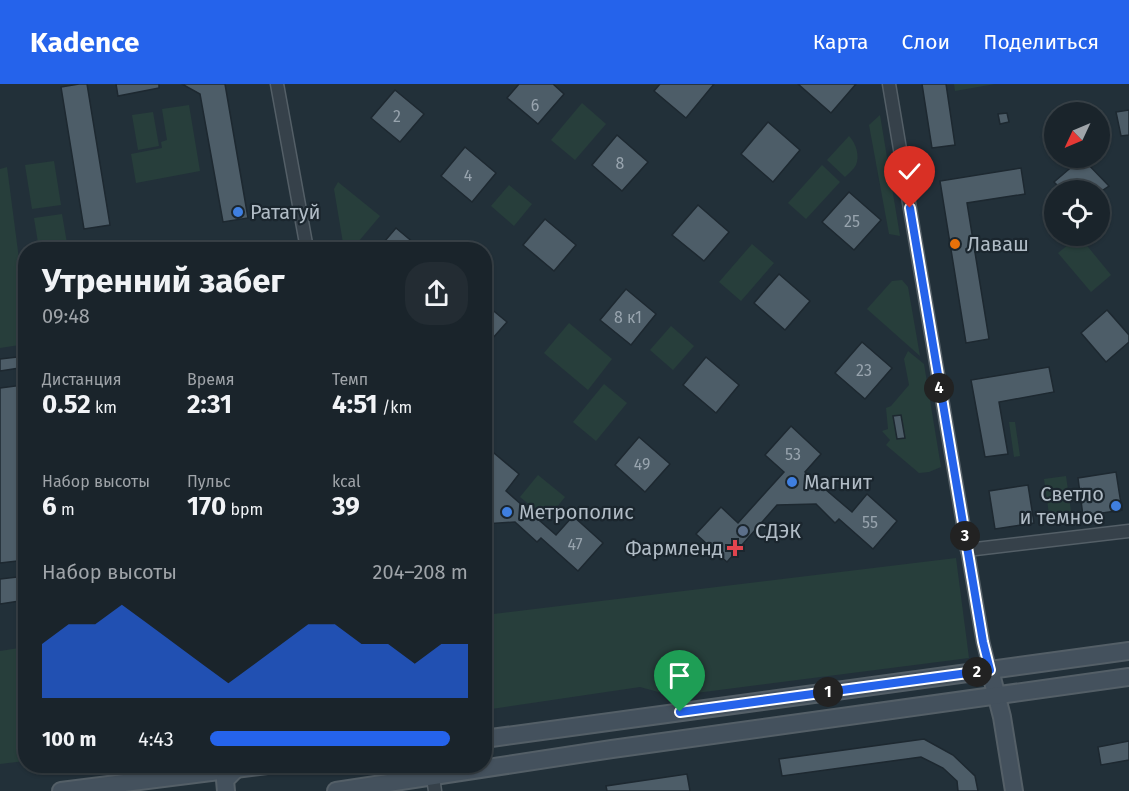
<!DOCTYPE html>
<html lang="ru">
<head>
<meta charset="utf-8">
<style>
	body { margin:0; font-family:"Fira Sans",sans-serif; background:#232c33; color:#f1f3f6; height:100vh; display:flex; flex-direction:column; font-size:22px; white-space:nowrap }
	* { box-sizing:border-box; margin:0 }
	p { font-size:20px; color:#9fa4a9 }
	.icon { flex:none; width:33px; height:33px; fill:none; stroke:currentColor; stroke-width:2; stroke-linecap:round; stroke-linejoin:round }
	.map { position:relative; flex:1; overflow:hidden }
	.sheet { position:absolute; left:18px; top:158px; width:474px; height:531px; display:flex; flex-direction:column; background:#1a242b; border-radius:24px; box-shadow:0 2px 4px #0004,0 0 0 2px #384147 }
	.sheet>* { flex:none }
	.needle { width:39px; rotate:226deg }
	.buttons { position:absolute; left:1044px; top:18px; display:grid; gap:12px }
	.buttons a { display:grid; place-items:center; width:66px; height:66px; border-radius:50%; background:#1a242b; box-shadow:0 2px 4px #0004,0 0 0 2px #384147; font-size:30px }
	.pin { position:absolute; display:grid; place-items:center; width:51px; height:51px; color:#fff; margin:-62px -26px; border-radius:50% 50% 50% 0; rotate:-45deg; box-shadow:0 0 6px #0007 }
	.pin .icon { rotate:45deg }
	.km { position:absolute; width:30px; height:30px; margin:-15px; border-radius:50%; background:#222; color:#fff; font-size:16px; line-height:30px; text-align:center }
	.round { display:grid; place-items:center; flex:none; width:63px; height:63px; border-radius:24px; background:#232c33 }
	.headline { display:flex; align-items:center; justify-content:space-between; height:102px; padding:0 24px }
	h1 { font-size:33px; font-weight:700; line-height:45px }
	.stats { display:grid; grid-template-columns:repeat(3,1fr); gap:9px; height:102px; padding:6px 24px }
	.stats div { display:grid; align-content:center }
	.stats b { font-size:26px; font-weight:700 }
	.stats small { font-size:16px; font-weight:400 }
	.stats p { font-size:16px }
	.chart { height:168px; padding:12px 24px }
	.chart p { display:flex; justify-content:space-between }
	.chart svg { width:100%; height:108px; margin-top:6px; fill:#2563eb; opacity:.7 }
	ul { padding:0 24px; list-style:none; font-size:20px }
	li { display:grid; grid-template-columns:96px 72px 1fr; align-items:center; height:45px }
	li i { height:15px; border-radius:8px; background:#2563eb }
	header { display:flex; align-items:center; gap:36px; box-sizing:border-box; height:84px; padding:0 30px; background:#2563eb; color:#fff }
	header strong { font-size:28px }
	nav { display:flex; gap:33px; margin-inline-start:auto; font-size:21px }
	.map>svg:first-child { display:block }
	.green { fill:#273e3b }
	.building { fill:#4d5d68; stroke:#1d2830; stroke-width:1.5 }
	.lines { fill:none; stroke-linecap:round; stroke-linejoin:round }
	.street-casing { stroke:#545f67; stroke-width:15 }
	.secondary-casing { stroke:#545f67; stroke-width:20 }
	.street { stroke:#36414a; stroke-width:12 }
	.secondary { stroke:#44515d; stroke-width:16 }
	.route-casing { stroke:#fff; stroke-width:12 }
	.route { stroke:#2563eb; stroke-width:8 }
	.shop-dot { fill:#3f7fe0; stroke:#1b262e; stroke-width:2 }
	.food-dot { fill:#e8710a; stroke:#1b262e; stroke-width:2 }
	.service-dot { fill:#5c6f8a; stroke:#1b262e; stroke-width:2 }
	.health-dot { fill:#e0444e; stroke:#1b262e; stroke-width:2 }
	.labels { text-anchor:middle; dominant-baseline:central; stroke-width:4.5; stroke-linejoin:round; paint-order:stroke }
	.number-label { font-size:16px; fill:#98a4ae }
	.poi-label { font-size:20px; fill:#b1bcc6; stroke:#1b262e; text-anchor:start }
</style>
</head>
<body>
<header>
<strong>Kadence</strong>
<nav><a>Карта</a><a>Слои</a><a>Поделиться</a></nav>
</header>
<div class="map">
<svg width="1129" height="707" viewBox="0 0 1129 707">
	<rect width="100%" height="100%" fill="#223039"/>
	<g class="green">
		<path d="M954,0H995L955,7Z"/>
		<path d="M582,19L606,40L575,76L551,56Z"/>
		<path d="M189,21L200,87L136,99L131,70L162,64L161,58L167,56L162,25Z"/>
		<path d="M153,28L159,62L138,66L132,31Z"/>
		<path d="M880,31L900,152L889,150L869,41Z"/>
		<path d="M849,52C856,59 860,72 856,81C854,85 848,90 845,93L827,76Z"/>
		<path d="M54,77L61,121L32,125L25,81Z"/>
		<path d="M822,81L840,98L806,135L788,119Z"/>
		<path d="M7,83L25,221L26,260L0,264V85Z"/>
		<path d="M338,98L380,132L353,164L344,165L334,105Z"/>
		<path d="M509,101L532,120L514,142L491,122Z"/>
		<path d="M62,130L68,165H39L34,134Z"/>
		<path d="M1079,152L1111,191L1091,208L1058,169Z"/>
		<path d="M752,160L774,179L741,217L719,198Z"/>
		<path d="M902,196L908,203L920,272L867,225L892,197Z"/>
		<path d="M569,239L612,275L588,306L544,269Z"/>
		<path d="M671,242L694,262L673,286L650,266Z"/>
		<path d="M908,267L924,280L941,383L929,388L919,389L886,361L890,356L882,347L888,345L886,324L891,322L909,301L904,275Z"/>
		<path d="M604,300L627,319L596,357L573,338Z"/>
		<path d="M1009,338H1015L1020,372L1014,373Z"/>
		<path d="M538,391L565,413L547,435L520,413Z"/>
		<path d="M1066,392L1072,434L1050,437L1044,395Z"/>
		<path d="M956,474L969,574L673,612L640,603L485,626V531Z"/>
		<path d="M25,563V677L0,680V567Z"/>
	</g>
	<g class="building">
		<path d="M79,0H87L110,141L84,145L61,3Z"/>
		<path d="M116,0H159V4L118,12Z"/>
		<path d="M182,0H225L248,134L223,138L200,10Z"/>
		<path d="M519,0H553L564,10L538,40L507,14Z"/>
		<path d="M660,0H714L686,34L654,7Z"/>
		<path d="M798,0H856L831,29Z"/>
		<path d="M922,0H946L955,61L932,64Z"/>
		<path d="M395,6L424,30L400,58L371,34Z"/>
		<path d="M1129,26V51L1121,52L1116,28Z"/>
		<path d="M1007,29L1009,38L1000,40L998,30Z"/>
		<path d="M768,38L800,66L773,98L741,70Z"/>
		<path d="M617,51L648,78L622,107L592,81Z"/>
		<path d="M465,63L496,89L472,118L441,92Z"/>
		<path d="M1082,74L1109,102L1103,106H1062L1054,98Z"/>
		<path d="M1021,84L1025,110L967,119L989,255L966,259L940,97Z"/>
		<path d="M849,108L881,136L854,166L822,138Z"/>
		<path d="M698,121L729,148L704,177L672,151Z"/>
		<path d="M545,135L576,161L554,187L523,161Z"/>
		<path d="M396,144L421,165H378Z"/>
		<path d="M779,190L810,217L785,246L754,219Z"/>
		<path d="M626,205L656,230L631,261L600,236Z"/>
		<path d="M484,219L507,238L484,264Z"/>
		<path d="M1107,226L1129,251V258L1106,278L1081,249Z"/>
		<path d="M862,258L892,284L865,315L835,289Z"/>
		<path d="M26,272V283L0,287V275Z"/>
		<path d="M706,273L739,301L716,329L683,301Z"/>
		<path d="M1049,283L1054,308L999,318L1008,370L985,373L971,296Z"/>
		<path d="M23,301L26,317V476L0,479V304Z"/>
		<path d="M901,331L905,354L897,355L893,332Z"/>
		<path d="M791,342L821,370L805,388L852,428L867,410L897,437L873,465L839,435L835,439L816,420L777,421L727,478L696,450L721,423L738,439L784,388L765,371Z"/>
		<path d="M639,353L670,380L645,408L615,381Z"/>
		<path d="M488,364L519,390L506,407L556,451L573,432L603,459L578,487L541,454L537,458L515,438L484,440V369Z"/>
		<path d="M1116,388L1122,426L1083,432L1078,394Z"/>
		<path d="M1028,401L1034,439L995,445L989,407Z"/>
		<path d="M26,492V516L0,520V495Z"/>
		<path d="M924,655L953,671L975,692L978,707H958L957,697L943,684L921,673L782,692L779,675Z"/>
		<path d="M1129,657V676L1101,681L1098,663Z"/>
		<path d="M687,690L690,707H607L606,702Z"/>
	</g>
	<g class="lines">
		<defs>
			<g id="street">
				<path d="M277,0L307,165"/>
				<path d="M889,0L983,558L990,586"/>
				<path d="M967,466L1129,447"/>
				<path d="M433,693L435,707"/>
			</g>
			<g id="secondary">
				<path d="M990,586L1002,633L1014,707"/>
				<path d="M484,655L1129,567"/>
				<path d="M61,707L267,681"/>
				<path d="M226,707L225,696L236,685"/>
				<path d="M336,707L612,665L1129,593"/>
			</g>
		</defs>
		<use href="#street" class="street-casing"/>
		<use href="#secondary" class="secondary-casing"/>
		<use href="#street" class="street"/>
		<use href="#secondary" class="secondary"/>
	</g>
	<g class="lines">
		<defs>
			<path id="route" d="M680,628L990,586L983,558L910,124"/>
		</defs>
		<use href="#route" class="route-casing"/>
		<use href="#route" class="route"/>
	</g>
	<g class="shop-dot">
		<circle cx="238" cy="128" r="6"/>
		<circle cx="792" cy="398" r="6"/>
		<circle cx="1116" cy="422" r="6"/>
		<circle cx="507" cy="428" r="6"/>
	</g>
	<circle class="food-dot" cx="955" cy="160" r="6"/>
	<circle class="service-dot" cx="743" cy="447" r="6"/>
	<path class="health-dot" d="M732 455h6v6h6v6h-6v6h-6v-6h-6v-6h6z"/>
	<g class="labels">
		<g class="number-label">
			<text x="535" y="21">6</text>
			<text x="397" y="32">2</text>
			<text x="620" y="79">8</text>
			<text x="468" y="91">4</text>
			<text x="852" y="137">25</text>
			<text x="628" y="233">8 к1</text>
			<text x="864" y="286">23</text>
			<text x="793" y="370">53</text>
			<text x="642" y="380">49</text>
			<text x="870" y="438">55</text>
			<text x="575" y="460">47</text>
		</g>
		<g class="poi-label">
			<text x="250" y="128">Рататуй</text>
			<text x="967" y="160">Лаваш</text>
			<text x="804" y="398">Магнит</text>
			<text x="1104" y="410" text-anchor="end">Светло<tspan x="1104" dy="23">и темное</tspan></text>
			<text x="519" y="428">Метрополис</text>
			<text x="755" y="447">СДЭК</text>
			<text x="723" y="464" text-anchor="end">Фармленд</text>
		</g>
	</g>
</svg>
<div class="buttons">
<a><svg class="needle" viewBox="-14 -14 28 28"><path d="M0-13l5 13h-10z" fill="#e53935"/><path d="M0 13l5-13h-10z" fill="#9fa4a9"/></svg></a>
<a><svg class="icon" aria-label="locate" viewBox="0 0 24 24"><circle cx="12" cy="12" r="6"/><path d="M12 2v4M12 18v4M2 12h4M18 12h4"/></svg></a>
</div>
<div class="pin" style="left:680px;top:628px;background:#1e9e55"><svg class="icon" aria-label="arrive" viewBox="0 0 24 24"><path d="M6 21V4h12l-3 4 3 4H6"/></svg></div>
<div class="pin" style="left:910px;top:124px;background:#d93025"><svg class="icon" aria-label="check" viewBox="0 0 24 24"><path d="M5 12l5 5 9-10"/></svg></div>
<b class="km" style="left:828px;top:608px">1</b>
<b class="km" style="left:977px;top:588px">2</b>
<b class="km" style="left:965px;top:452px">3</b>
<b class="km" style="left:939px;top:304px">4</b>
<section class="sheet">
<div class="headline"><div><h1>Утренний забег</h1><p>09:48</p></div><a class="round"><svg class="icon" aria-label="share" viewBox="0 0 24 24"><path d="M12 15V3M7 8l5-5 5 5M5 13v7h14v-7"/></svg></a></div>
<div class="stats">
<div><p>Дистанция</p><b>0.52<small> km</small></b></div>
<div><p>Время</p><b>2:31</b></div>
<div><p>Темп</p><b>4:51<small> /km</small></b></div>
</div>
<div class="stats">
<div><p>Набор высоты</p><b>6<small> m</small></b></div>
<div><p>Пульс</p><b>170<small> bpm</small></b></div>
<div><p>kcal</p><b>39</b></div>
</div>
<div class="chart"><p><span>Набор высоты</span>204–208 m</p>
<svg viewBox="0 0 160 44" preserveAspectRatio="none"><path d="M0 44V22L10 14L20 14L30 6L40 14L50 22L60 30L70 38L80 30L90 22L100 14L110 14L120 22L130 22L140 30L150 22L160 22V44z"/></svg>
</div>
<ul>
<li><b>100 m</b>4:43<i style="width:93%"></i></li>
</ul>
</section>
</div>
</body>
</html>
